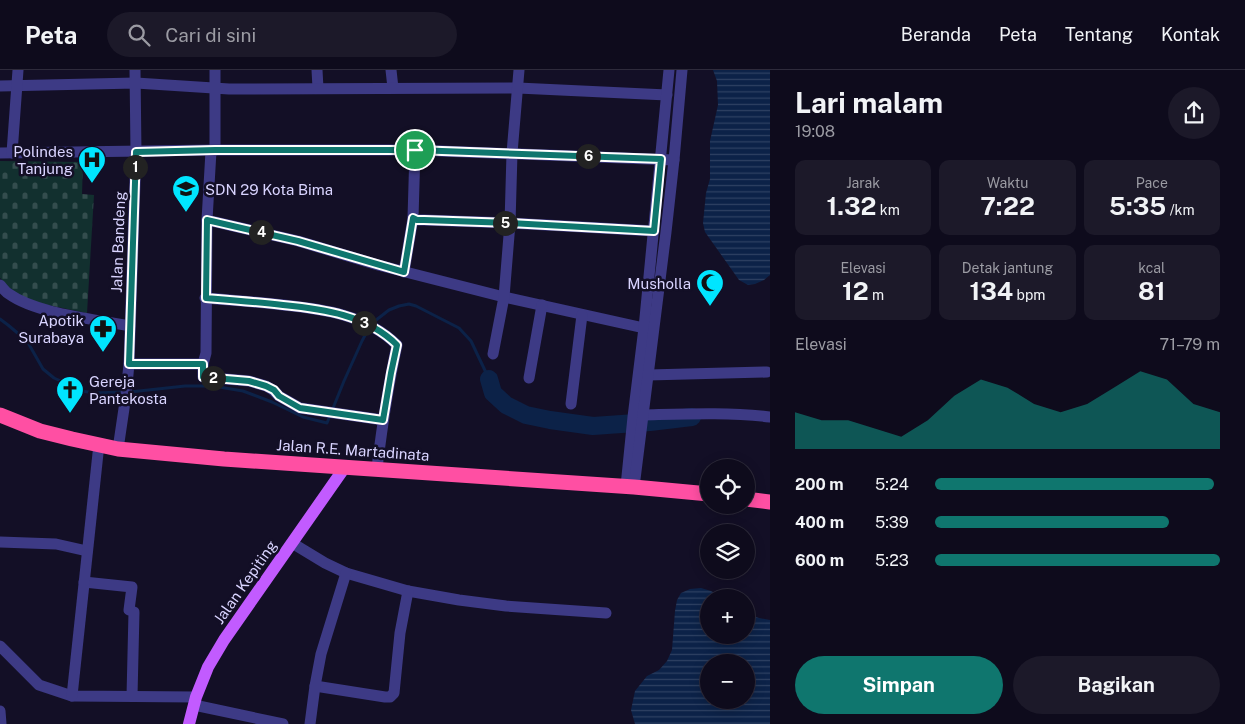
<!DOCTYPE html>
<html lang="id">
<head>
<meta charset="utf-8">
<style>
	body { margin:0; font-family:"Public Sans",sans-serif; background:#1c1929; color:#f1f3f6; height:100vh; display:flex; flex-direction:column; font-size:19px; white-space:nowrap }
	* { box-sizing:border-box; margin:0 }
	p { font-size:16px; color:#9b9ba3 }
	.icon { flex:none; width:28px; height:28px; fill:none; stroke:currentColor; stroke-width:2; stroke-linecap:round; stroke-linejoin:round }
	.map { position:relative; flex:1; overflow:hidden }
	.panel { display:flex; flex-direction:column; background:#0e0b1c; width:475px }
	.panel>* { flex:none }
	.buttons { position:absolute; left:700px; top:389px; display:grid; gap:10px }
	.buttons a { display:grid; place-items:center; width:55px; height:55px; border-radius:50%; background:#0e0b1c; box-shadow:0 2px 12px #0003,0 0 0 1px #2e2b3b; font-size:25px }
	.pin { position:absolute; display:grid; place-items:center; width:42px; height:42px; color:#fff; margin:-21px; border:2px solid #fff; border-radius:50%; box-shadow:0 1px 5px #0007 }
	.km { position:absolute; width:25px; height:25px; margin:-12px; border-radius:50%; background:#222; color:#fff; font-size:14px; line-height:25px; text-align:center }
	.round { display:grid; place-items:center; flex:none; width:52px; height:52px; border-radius:26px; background:#1c1929 }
	.head { display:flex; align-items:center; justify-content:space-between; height:85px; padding:0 25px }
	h1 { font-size:28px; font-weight:700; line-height:38px }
	.metrics { display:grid; grid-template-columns:repeat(3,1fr); gap:8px; height:85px; padding:5px 25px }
	.metrics div { display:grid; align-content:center; border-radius:10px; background:#1c1929; text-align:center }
	.metrics b { font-size:25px; font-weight:700 }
	.metrics small { font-size:14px; font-weight:400 }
	.metrics p { font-size:14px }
	.chart { height:140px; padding:10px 25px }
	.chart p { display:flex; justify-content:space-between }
	.chart svg { width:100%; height:90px; margin-top:5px; fill:#0f766e; opacity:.7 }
	.primary-button { display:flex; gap:10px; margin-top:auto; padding:10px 25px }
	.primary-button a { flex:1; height:58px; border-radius:30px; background:#0f766e; color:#fff; font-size:20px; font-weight:700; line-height:58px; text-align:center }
	.primary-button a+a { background:#1c1929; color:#f1f3f6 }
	ul { padding:0 25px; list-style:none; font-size:16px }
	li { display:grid; grid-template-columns:80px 60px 1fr; align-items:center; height:38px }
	li i { height:12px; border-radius:6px; background:#0f766e }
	header { display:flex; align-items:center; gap:30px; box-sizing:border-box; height:70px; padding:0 25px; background:#0e0b1c; border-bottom:1px solid #2e2b3b }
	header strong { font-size:24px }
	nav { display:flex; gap:28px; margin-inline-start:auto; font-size:18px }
	.search { width:350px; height:45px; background:#1c1929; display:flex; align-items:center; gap:12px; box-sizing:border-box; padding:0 18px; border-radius:28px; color:#9b9ba3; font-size:19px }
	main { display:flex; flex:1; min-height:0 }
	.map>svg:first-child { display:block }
	.cemetery { fill:url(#cemetery-stones) }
	.water { fill:url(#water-rules); fill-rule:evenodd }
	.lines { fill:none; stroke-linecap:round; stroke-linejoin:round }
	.stream { stroke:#0c2248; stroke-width:3 }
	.river { stroke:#0c2248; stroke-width:18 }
	.minor { stroke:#3d3a85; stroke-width:11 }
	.major { stroke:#c25bff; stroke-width:12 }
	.highway { stroke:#ff4fa3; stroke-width:15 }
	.route-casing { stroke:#fff; stroke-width:10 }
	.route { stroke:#0f766e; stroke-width:6 }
	.labels { text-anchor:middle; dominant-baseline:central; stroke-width:5; stroke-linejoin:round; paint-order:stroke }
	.poi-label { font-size:15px; fill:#d9d4ff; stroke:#130f26; text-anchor:end }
	.street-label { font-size:15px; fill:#d9d4ff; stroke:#130f26 }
</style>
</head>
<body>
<header>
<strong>Peta</strong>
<div class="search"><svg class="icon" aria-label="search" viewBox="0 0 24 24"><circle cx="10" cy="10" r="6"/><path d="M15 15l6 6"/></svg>Cari di sini</div>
<nav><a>Beranda</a><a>Peta</a><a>Tentang</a><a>Kontak</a></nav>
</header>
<main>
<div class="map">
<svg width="770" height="654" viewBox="0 0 770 654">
	<defs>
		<pattern id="cemetery-stones" width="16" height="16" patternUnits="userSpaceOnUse" patternTransform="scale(1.25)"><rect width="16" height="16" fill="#12302f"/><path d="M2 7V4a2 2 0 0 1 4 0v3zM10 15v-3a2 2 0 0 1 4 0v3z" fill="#344d4e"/></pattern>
		<pattern id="water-rules" width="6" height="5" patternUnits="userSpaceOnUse" patternTransform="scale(1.25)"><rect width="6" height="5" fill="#0c2248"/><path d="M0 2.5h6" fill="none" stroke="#2f4163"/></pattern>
	</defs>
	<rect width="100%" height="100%" fill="#130f26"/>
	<path class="cemetery" d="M0,91L83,92L82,124L94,125L87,243L33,232L14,223L0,208Z"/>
	<g class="water">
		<path d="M713,0H770V205L764,210L755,214L748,215L739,210L705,162L703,153L706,123L710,109V71L718,35L717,11Z"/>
		<path d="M701,518L711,521L722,527L709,528V565H746V543L759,548L770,550V654H635L631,640L635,621L647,606L659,600L667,591L672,580L675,541L677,530L681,523L690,519ZM709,592H746V630H709Z"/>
	</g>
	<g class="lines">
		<g class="stream">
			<path d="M0,249L8,255L27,271L43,299L54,308L63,312L77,320L93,323L124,322"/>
			<path d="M130,322L185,316H213L243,321L272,332L303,347L327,353L344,311L362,271L371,254L389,240L399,236L409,234L416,236L459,258L471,271L489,309"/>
		</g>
		<path class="river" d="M489,309L493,323L506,335L526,345L550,350L593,356L650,352L692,347"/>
		<g class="minor">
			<path d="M317,0L318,18"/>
			<path d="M391,0L393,18"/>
			<path d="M0,16L136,13L229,19L518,18L667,25"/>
			<path d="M215,80V0"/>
			<path d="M211,81L207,150L298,171L378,195L504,227L644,258"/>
			<path d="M0,83L215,80H415L674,90"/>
			<path d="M12,83L18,0"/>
			<path d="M413,148L417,150H424L510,153L654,161"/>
			<path d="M404,202L413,148L415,80"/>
			<path d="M0,215C3,218 5,222 9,224C37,244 95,249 130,256"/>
			<path d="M205,228C231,230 257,232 283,235C323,239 367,245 397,275C388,316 382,357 377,398"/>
			<path d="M493,284L504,227L510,153L512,83L519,0"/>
			<path d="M129,294H203V307L249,311L266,316L273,320L279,326L300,338L383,350"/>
			<path d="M203,294L206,283L207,150"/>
			<path d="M648,305L767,302"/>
			<path d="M529,308L542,235"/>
			<path d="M571,334L582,245"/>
			<path d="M643,345C685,344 728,342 770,347"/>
			<path d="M118,379L126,325L129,294L136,82L135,0"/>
			<path d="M626,416L633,347L644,258L669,0"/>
			<path d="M634,417L666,162L674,90L682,0"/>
			<path d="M0,472L56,474L87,481"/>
			<path d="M292,473L325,493L346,503L408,521L459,530L506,536L606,543"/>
			<path d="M84,512L132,517L129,540L134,542L132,626"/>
			<path d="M0,576L39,615L72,626L196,627"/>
			<path d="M315,616L385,627H390L394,623L400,563L408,521"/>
			<path d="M72,626L99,374"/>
			<path d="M194,635L283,654"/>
			<path d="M0,641L1,654"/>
			<path d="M310,654L315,616L321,584L346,503"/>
		</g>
		<path class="major" d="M189,654L196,627L208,597L224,570L345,397"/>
		<g class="highway">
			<path d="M0,345L40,361L72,369L118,379L224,389L634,417L709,424"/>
			<path d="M746,429L770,432"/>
		</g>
	</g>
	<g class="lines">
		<defs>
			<path id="route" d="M215,80H415L661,89L654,161L510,153L424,150H417L413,148L404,202L298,171L207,150L206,228C231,230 257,232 283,235C323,239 367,245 397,275L391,303L383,350L300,338L279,326L274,320L266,316L249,311L203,307V294H129L136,82Z"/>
		</defs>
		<use href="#route" class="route-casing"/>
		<use href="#route" class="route"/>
	</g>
	<defs>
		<symbol id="hospital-pin" viewBox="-11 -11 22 30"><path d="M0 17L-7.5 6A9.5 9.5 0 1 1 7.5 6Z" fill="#00e5ff" stroke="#130f26"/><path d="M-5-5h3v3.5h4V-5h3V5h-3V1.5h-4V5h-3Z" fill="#111"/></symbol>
		<symbol id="school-pin" viewBox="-11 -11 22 30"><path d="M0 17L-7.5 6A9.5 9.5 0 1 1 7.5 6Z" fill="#00e5ff" stroke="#130f26"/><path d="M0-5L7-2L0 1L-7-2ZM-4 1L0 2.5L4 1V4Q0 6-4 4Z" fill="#111"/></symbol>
		<symbol id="mosque-pin" viewBox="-11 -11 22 30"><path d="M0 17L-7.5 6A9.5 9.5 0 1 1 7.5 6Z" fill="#00e5ff" stroke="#130f26"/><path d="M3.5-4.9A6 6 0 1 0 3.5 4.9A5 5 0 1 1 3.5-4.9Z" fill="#111"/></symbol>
		<symbol id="pharmacy-pin" viewBox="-11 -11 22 30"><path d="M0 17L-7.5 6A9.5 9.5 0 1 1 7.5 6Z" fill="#00e5ff" stroke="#130f26"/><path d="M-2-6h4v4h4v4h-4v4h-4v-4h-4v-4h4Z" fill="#111"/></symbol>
		<symbol id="church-pin" viewBox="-11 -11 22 30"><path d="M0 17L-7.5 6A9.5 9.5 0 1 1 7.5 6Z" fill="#00e5ff" stroke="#130f26"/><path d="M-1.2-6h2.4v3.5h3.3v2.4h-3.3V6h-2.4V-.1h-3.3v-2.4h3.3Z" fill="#111"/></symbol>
	</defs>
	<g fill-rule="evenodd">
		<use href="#hospital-pin" x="76" y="74" width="32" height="43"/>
		<use href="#school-pin" x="170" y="103" width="32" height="43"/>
		<use href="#mosque-pin" x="694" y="197" width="32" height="43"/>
		<use href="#pharmacy-pin" x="87" y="243" width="32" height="43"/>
		<use href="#church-pin" x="54" y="304" width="32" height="43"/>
	</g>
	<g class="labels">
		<g class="poi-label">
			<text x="73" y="81">Polindes<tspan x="73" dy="17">Tanjung</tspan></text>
			<text x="205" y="119" text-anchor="start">SDN 29 Kota Bima</text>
			<text x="691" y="213">Musholla</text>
			<text x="84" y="250">Apotik<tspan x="84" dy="17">Surabaya</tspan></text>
			<text x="89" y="311" text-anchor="start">Gereja<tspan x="89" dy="17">Pantekosta</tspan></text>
		</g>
		<g class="street-label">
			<text transform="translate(118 172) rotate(-88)">Jalan Bandeng</text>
			<text transform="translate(353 380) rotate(4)">Jalan R.E. Martadinata</text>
			<text transform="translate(245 512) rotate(-55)">Jalan Kepiting</text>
		</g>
	</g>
</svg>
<div class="buttons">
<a><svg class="icon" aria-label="locate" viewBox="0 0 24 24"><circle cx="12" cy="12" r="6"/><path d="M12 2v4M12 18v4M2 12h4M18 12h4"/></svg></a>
<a><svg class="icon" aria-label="layers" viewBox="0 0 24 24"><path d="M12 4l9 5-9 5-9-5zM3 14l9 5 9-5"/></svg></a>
<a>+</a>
<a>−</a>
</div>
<div class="pin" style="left:415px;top:80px;background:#1e9e55"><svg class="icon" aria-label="arrive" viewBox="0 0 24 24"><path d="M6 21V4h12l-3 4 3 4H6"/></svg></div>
<b class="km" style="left:135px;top:97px">1</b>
<b class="km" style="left:213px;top:308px">2</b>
<b class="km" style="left:364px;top:253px">3</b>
<b class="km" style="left:261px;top:162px">4</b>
<b class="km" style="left:505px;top:153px">5</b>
<b class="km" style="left:588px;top:86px">6</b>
</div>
<section class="panel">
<div class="head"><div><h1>Lari malam</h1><p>19:08</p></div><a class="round"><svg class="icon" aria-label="share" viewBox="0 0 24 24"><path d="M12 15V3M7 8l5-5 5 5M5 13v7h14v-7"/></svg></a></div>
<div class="metrics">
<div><p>Jarak</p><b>1.32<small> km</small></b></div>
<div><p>Waktu</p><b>7:22</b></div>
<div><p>Pace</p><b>5:35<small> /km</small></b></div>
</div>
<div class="metrics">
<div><p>Elevasi</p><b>12<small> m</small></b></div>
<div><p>Detak jantung</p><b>134<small> bpm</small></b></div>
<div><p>kcal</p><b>81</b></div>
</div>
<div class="chart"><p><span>Elevasi</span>71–79 m</p>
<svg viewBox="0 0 160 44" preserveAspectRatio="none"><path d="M0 44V26L10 30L20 30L30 34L40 38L50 30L60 18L70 10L80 14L90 22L100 26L110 22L120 14L130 6L140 10L150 22L160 26V44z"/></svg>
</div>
<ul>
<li><b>200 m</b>5:24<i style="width:98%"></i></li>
<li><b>400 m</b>5:39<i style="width:82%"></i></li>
<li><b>600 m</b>5:23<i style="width:100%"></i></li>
</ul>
<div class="primary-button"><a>Simpan</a><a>Bagikan</a></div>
</section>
</main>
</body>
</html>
